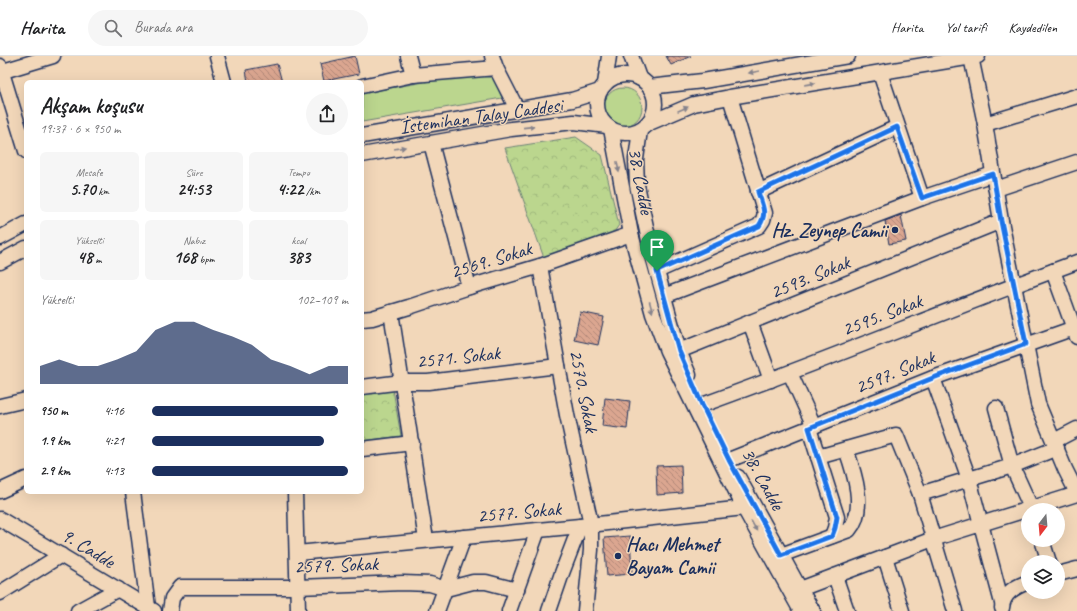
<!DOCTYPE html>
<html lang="tr">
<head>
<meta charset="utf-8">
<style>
	body { margin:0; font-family:Caveat,sans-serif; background:#f6f6f6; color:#202124; height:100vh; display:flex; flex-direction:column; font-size:15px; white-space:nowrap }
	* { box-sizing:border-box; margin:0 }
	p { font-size:13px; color:#757577 }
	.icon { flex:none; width:22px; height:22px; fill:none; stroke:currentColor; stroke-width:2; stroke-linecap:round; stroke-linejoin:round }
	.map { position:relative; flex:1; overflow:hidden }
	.sheet { position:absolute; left:24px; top:24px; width:340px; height:414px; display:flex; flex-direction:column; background:#fff; border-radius:6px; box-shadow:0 4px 16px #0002 }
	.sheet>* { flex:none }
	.needle { width:26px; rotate:196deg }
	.buttons { position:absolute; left:1021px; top:447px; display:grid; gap:8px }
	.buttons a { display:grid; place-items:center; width:44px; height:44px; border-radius:50%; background:#fff; box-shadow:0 4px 16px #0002; font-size:20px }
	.pin { position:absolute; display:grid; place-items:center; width:34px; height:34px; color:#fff; margin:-41px -17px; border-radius:50% 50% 50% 0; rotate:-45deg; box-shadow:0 0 4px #0007 }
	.pin .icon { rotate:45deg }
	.round { display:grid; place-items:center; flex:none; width:42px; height:42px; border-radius:21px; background:#f6f6f6 }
	.head { display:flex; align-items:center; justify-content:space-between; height:68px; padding:0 16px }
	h1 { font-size:22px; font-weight:600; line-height:30px }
	.stats { display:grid; grid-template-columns:repeat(3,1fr); gap:6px; height:68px; padding:4px 16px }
	.stats div { display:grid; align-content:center; border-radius:6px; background:#f6f6f6; text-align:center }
	.stats b { font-size:17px; font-weight:600 }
	.stats small { font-size:11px; font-weight:400 }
	.stats p { font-size:11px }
	.chart { height:112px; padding:8px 16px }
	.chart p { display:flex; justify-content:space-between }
	.chart svg { width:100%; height:72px; margin-top:4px; fill:#1b2f5e; opacity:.7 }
	ul { padding:0 16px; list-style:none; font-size:13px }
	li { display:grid; grid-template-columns:64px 48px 1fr; align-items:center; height:30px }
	li i { height:10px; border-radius:5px; background:#1b2f5e }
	header { display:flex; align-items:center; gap:24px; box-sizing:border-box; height:56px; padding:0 20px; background:#fff; border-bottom:1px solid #e0e0e0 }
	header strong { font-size:19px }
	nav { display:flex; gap:22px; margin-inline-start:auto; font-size:14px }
	.search { width:280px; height:36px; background:#f6f6f6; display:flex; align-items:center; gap:10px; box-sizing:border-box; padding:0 14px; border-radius:22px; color:#757577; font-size:15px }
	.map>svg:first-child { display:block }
	.grass { fill:#bbd68e; stroke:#6b8276 }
	.park { fill:url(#park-crowns); stroke:#6b8276 }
	.building { fill:url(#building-back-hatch); stroke:#1b2f5e }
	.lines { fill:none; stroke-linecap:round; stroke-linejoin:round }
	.minor-casing { stroke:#1b2f5e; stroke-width:17 }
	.minor { stroke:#f2d7b9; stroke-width:14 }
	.oneway { fill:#86838c }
	.route-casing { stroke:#fff; stroke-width:8 }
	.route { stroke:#1a73e8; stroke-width:5 }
	.poi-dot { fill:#1b2f5e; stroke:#f2d7b9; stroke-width:1.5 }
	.labels { text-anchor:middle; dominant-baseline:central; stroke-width:3; stroke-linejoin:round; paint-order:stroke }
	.street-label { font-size:20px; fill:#1b2f5e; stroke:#f2d7b9 }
	.poi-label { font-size:20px; font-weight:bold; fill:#1b2f5e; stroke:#f2d7b9; text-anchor:end }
</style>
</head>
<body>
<header>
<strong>Harita</strong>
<div class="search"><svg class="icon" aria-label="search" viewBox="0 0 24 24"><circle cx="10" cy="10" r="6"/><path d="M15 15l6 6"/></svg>Burada ara</div>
<nav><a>Harita</a><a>Yol tarifi</a><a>Kaydedilen</a></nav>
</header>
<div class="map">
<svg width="1077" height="555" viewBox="0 0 1077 555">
	<defs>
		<pattern id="park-crowns" width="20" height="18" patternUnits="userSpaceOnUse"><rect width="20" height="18" fill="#bbd68e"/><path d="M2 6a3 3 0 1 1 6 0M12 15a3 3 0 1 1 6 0" fill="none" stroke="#a0b87d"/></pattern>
		<pattern id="building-back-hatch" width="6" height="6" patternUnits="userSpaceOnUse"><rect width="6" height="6" fill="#dba690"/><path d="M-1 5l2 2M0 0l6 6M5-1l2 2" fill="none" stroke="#b18879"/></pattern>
	</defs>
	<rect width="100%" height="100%" fill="#f2d7b9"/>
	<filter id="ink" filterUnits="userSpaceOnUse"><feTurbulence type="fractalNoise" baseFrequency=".025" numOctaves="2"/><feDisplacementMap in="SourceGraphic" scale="8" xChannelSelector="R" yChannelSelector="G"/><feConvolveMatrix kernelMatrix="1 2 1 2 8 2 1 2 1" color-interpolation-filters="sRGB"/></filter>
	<g filter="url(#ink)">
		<g class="grass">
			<path d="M482,20L494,22L502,42L362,66V37L430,25Z"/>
			<circle cx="623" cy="51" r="19"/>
		</g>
		<g class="park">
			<path d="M576,81L602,99L619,169L612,179L544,202L505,92Z"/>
			<path d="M393,334L401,380L362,385V338Z"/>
		</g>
		<g class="building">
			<path d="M355,0L359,18L324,25L320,8Z"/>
			<path d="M666,0H691L671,9Z"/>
			<path d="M277,8L282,26H248L246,14Z"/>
			<path d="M901,159L906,185L889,188L885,165Z"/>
			<path d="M580,256L604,261L598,289L574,284Z"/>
			<path d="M605,342L630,345L627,373L602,370Z"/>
			<path d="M681,409L682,437L657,439L656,410Z"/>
			<path d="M630,480L632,518L607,520L604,482Z"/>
		</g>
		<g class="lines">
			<defs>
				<g id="minor">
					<path d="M217,0L224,26"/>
					<path d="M408,0L413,19"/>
					<path d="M492,0L496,12L517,53"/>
					<path d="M631,0L639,22"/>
					<path d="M971,1L985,68L1001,165L1038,348L1065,413L1077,437"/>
					<path d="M0,10L26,95"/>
					<path d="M0,16L53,0"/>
					<path d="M880,17L922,142"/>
					<circle cx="626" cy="48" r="29"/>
					<path d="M605,28L609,0"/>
					<path d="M362,30L413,19L496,12"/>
					<path d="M649,31L703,25L848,0"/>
					<path d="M647,68L694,48L730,41L978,0"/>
					<path d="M985,68L1077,40"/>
					<path d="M611,73L631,178L653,258L667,295L744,452L801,555"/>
					<path d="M640,74L636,103L637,129L651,194L679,295L689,319"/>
					<path d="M362,80L572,44L600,35"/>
					<path d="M431,87L469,231"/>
					<path d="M362,99L511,73L574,66L607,70"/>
					<path d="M996,133L1077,106"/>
					<path d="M758,136L897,71"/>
					<path d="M0,182L26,168"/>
					<path d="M0,206L26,192"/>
					<path d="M540,210L567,359L591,468V494L585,555"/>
					<path d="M657,215L759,170L763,164L765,157L730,41"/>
					<path d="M1053,215L1077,281"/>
					<path d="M664,240L922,142L993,118"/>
					<path d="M391,256L426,484"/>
					<path d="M362,263L372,262L409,251L469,231L540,210L631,178"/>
					<path d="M750,266L771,324"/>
					<path d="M679,295L1001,165"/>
					<path d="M790,317L814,370"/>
					<path d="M933,322L969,423L1002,547"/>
					<path d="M362,331L402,326H428L558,310"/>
					<path d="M702,349C828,304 951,252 1077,206"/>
					<path d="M0,350L26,344"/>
					<path d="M996,352L1012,410L1032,454"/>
					<path d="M809,372L837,461L835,472L832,480"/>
					<path d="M1054,385L1077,373"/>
					<path d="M362,393L412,387"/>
					<path d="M818,401L896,379L920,438L955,555"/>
					<path d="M729,404L933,322L1077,271"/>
					<path d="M738,421L800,533L813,555"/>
					<path d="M0,435L26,423"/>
					<path d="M133,436L148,551"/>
					<path d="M295,436L298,555"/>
					<path d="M920,438L1012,410L1057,392"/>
					<path d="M0,463L154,555"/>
					<path d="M1042,484L1049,506"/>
					<path d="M297,497L580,470L744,452"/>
					<path d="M781,499L849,474C867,453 854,416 846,393"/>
					<path d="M885,501L902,555"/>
					<path d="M1058,518L1077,513"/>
					<path d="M835,520L847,555"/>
					<path d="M800,533L933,483L1077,438"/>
					<path d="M0,537L61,499"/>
					<path d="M1002,552C1003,537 1015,531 1028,526"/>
					<path d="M78,555L118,533"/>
					<path d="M170,555L172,542L180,531H298L403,527L430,528L446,533L473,526H486L517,534"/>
					<path d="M437,555L464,481"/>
					<path d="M509,555L538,474"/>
					<path d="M549,555L562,517L580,470"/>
				</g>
			</defs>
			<use href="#minor" class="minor-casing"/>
			<use href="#minor" class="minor"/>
		</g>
		<defs><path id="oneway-solid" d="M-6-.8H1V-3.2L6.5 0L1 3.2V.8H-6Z"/></defs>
		<g class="oneway">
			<use href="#oneway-solid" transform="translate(754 16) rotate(170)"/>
			<use href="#oneway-solid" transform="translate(810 28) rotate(-9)"/>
			<use href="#oneway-solid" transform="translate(683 53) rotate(-23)"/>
			<use href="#oneway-solid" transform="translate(529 71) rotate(-6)"/>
			<use href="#oneway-solid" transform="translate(400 92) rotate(-10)"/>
			<use href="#oneway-solid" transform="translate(618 111) rotate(79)"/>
			<use href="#oneway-solid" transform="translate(651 251) rotate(75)"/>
			<use href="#oneway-solid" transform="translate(754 470) rotate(61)"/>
		</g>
	</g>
	<g class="lines" filter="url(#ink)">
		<defs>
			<path id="route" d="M897,71L922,142L993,118L1001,165L1026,288L933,322L809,372L837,461L835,472L832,480L781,499L729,404L702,349L679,295L657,215L759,170C768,157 762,149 758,136Z"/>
		</defs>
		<use href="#route" class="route-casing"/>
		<use href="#route" class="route"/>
	</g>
	<g class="poi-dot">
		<circle cx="895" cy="174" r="4"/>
		<circle cx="618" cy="500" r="4"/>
	</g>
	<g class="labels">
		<g class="street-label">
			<text transform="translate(481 60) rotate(-8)">İstemihan Talay Caddesi</text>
			<text transform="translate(641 125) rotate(79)">38. Cadde</text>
			<text transform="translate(491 204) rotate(-17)">2569. Sokak</text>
			<text transform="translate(810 221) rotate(-22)">2593. Sokak</text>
			<text transform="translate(882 259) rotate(-21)">2595. Sokak</text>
			<text transform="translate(458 301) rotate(-6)">2571. Sokak</text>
			<text transform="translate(895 316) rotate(-22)">2597. Sokak</text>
			<text transform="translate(584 335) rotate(79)">2570. Sokak</text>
			<text transform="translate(763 423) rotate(61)">38. Cadde</text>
			<text transform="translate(519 456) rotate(-5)">2577. Sokak</text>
			<text transform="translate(88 492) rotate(31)">9. Cadde</text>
			<text transform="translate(336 509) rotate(-2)">2579. Sokak</text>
		</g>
		<g class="poi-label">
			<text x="887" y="174">Hz. Zeynep Camii</text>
			<text x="626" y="488" text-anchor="start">Hacı Mehmet<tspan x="626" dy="23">Bayam Camii</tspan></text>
		</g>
	</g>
</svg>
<div class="buttons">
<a><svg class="needle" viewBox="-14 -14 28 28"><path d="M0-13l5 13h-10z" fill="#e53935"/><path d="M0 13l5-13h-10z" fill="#757577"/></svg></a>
<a><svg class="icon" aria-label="layers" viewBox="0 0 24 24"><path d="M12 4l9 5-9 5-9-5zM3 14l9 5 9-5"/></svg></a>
</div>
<div class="pin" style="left:657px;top:215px;background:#1e9e55"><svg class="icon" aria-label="arrive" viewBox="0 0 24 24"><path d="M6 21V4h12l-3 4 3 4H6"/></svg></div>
<section class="sheet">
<div class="head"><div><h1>Akşam koşusu</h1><p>19:37 · 6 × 950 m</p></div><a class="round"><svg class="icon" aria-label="share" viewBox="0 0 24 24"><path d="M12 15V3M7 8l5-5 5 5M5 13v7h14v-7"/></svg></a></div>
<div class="stats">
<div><p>Mesafe</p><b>5.70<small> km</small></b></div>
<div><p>Süre</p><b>24:53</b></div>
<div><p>Tempo</p><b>4:22<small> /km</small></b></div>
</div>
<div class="stats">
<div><p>Yükselti</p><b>48<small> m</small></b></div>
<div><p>Nabız</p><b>168<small> bpm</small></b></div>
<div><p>kcal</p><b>383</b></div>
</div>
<div class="chart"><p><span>Yükselti</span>102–109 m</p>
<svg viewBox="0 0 160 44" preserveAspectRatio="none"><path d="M0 44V33L10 29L20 33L30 33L40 29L50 24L60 11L70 6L80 6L90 11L100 15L110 20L120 29L130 33L140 38L150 33L160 33V44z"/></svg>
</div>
<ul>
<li><b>950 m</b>4:16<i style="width:95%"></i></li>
<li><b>1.9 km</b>4:21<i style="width:88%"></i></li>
<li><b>2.9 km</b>4:13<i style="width:100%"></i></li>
</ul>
</section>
</div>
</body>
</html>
